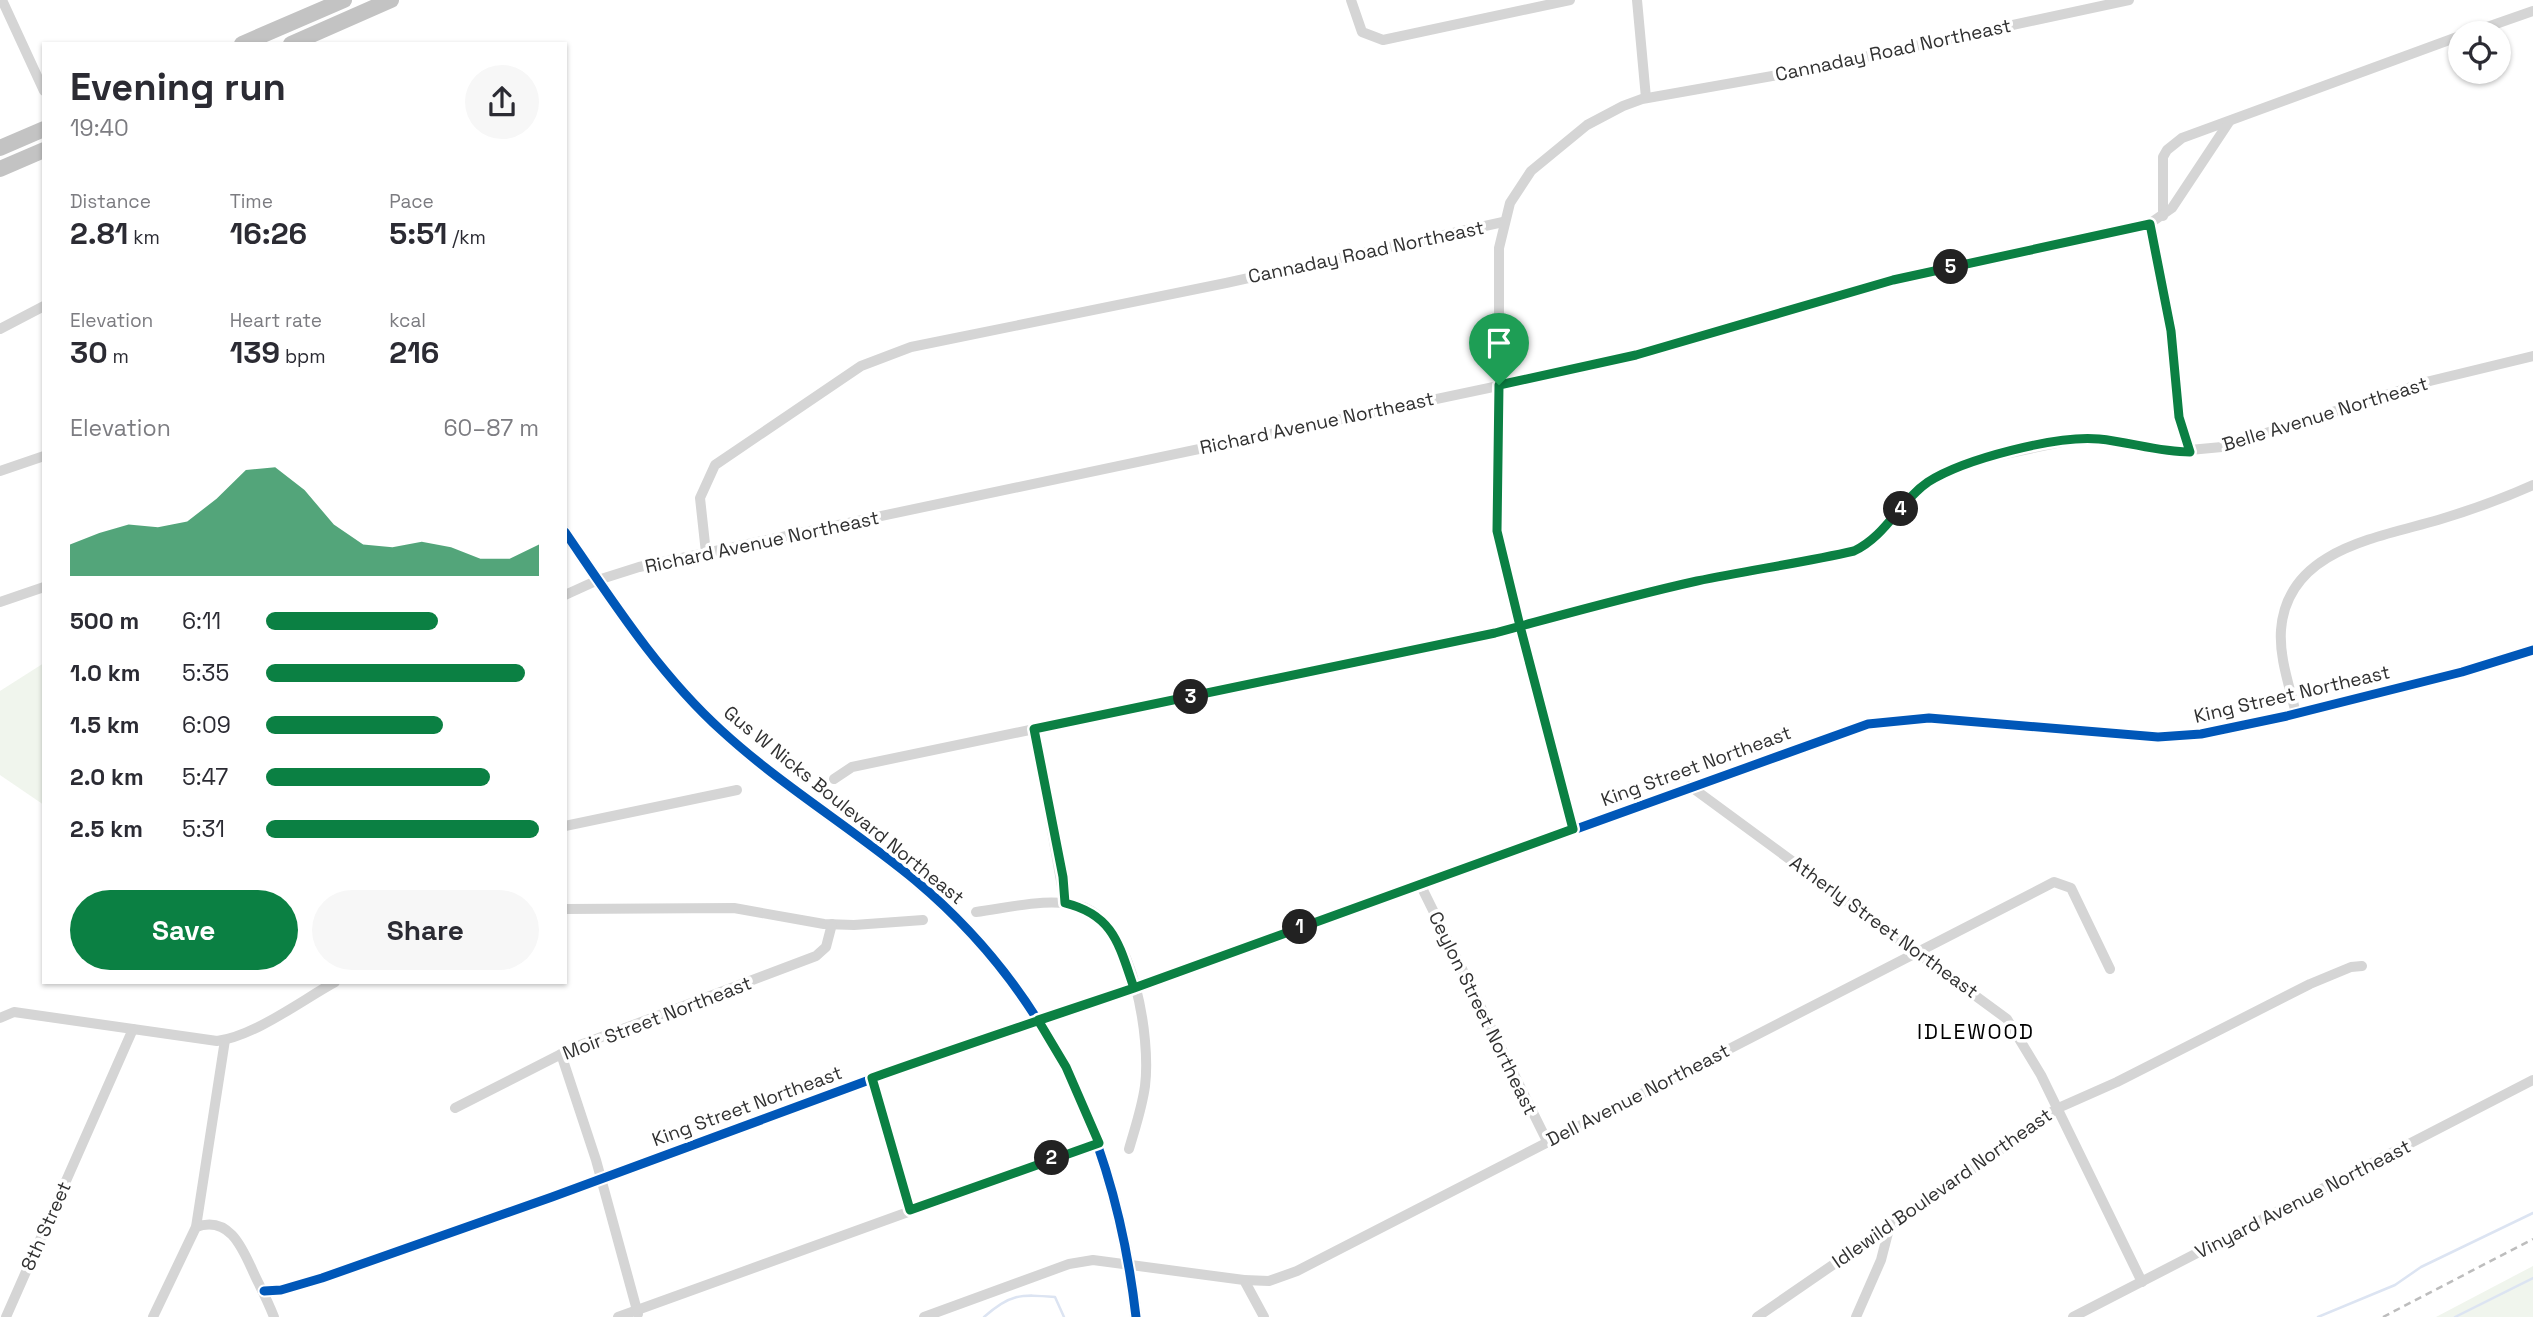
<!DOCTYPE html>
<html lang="en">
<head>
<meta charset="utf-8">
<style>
	body { margin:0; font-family:"Space Grotesk",sans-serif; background:#f7f7f7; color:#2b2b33; height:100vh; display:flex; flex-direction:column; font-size:26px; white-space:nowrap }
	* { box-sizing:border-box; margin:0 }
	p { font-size:23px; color:#7c7c81 }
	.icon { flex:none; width:38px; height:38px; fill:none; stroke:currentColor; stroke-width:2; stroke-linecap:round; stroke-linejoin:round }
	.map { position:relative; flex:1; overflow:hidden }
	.side { position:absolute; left:42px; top:42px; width:525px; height:942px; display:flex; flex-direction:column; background:#fff; border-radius:0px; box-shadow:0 2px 5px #0004 }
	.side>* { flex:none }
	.buttons { position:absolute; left:2448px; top:21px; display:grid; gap:14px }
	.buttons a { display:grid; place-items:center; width:63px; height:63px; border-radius:50%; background:#fff; box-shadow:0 2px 5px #0004; font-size:35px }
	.pin { position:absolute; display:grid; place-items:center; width:60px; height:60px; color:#fff; margin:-72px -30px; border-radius:50% 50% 50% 0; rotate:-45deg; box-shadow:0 0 7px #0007 }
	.pin .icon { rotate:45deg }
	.km { position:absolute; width:35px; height:35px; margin:-18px; border-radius:50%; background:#222; color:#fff; font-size:19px; line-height:35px; text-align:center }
	.round { display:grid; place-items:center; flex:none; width:74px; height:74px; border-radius:37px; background:#f7f7f7 }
	.summary { display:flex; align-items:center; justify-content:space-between; height:119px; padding:0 28px }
	h1 { font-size:38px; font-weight:600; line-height:52px }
	.metrics { display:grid; grid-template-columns:repeat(3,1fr); gap:10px; height:119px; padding:7px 28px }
	.metrics div { display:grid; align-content:center }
	.metrics b { font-size:30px; font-weight:600 }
	.metrics small { font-size:19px; font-weight:400 }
	.metrics p { font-size:19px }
	.chart { height:196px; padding:14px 28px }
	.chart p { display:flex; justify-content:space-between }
	.chart svg { width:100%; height:126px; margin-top:7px; fill:#0b8043; opacity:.7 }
	.action { display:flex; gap:14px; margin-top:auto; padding:14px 28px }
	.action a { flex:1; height:80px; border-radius:42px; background:#0b8043; color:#fff; font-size:28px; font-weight:600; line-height:80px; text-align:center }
	.action a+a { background:#f7f7f7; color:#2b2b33 }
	ul { padding:0 28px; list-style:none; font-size:23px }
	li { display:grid; grid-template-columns:112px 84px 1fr; align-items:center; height:52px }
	li i { height:18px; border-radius:9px; background:#0b8043 }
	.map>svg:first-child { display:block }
	.green { fill:#f0f5ed }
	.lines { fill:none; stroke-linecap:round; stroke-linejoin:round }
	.stream { stroke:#dce4f2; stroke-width:2.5 }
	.minor { stroke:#d5d5d5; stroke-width:10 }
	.major { stroke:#c9c9c9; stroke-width:12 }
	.highway { stroke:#c3c3c3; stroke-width:16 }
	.rail { stroke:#bdbdbd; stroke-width:2.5; stroke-dasharray:7 5; stroke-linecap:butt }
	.cycleway-casing { stroke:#fff; stroke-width:13 }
	.cycleway { stroke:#0057b8; stroke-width:9 }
	.route-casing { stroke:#fff; stroke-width:14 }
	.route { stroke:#0b8043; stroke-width:9 }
	.labels { text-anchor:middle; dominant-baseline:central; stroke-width:7; stroke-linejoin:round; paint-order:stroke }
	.street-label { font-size:19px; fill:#313131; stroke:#fff }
	.neighbourhood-label { font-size:21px; letter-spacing:2px; fill:#000; stroke:#fff }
</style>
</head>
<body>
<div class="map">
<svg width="2533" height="1317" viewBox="0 0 2533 1317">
	<rect width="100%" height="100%" fill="#fff"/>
	<g class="green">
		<path d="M44,663V805L0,775V691Z"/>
		<path d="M2533,1266V1317H2436Z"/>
	</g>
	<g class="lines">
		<g class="stream">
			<path d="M984,1317C1010,1294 1020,1294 1055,1297L1064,1317"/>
			<path d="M2318,1317L2395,1285L2421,1267L2533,1213"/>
			<path d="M2455,1317L2533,1278"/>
		</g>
		<g class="minor">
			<path d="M2,0L44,91"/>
			<path d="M1351,0L1362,32L1383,40L1570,0"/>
			<path d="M1637,0L1646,98"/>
			<path d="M2470,33L2533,11"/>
			<path d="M2163,216V157L2167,150L2182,138L2460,36"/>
			<path d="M2149,224L2171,331L2179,417L2190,451"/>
			<path d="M0,329L44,306"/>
			<path d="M0,471L44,456"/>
			<path d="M706,553L700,498L715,465L861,366L911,347L1226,283L1503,222"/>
			<path d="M565,595L598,580L639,567L1584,368L1688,341L1863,287L2149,224L2172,208L2229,122"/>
			<path d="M0,602L44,587"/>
			<path d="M2296,714C2290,687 2279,658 2281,630C2287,550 2376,538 2438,520C2471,510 2502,499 2533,485"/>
			<path d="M1034,729L1065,903"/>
			<path d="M834,779L852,767L1495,633L1700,580L1854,551L1875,539L1925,484L1961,465L1981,459L2076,439L2116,441L2168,452L2222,447L2430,381L2533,356"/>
			<path d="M1690,786L2007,1019L2041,1075L2142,1282"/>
			<path d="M565,826L737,790"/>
			<path d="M1573,829L1499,546V248L1510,203L1531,171L1587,125L1623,106L1642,99L1795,72L2129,0"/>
			<path d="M1420,884L1547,1141"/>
			<path d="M565,909L734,908L824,924L854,925L923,920"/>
			<path d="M976,912C1009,908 1051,896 1083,907C1134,926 1151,1039 1145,1086C1142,1108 1135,1128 1129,1149"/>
			<path d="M0,1018L14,1012L217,1041C255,1036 302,1000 335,982"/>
			<path d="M561,1054L596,1160L638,1314"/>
			<path d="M872,1078L910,1210"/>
			<path d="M455,1108L575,1047L816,956L826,947L832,924"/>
			<path d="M196,1227C234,1213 246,1259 258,1282C264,1294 269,1304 274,1317"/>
			<path d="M1244,1280L1269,1281L1297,1271L2054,882L2071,888L2110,969"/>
			<path d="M264,1291L281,1290L322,1278L552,1197L967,1044L1134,988L1868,724L1929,718L2158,737L2201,734L2287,716L2462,672L2533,650"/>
			<path d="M6,1317L133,1029"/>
			<path d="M153,1317L196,1227L225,1040"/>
			<path d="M618,1317L1099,1143"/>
			<path d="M924,1317L1069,1264L1093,1260L1244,1280L1264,1317"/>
			<path d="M1757,1317L2003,1148L2056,1109L2117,1082L2310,984L2351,967L2362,966"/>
			<path d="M1856,1317L1881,1260L1890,1225"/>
			<path d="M2073,1317L2533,1080"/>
		</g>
		<path class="major" d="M565,532C613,602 659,674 722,731C782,786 852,828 915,880C1051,994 1116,1144 1136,1317"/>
		<g class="highway">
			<path d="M242,44L344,0"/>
			<path d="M291,44L391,0"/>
			<path d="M0,148L44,129"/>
			<path d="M0,169L44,150"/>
		</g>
		<path class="rail" d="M2383,1317L2533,1239"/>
		<defs>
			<g id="cycleway">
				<path d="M565,532C613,602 659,674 722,731C782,786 852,828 915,880C1051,994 1116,1144 1136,1317"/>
				<path d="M264,1291L281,1290L322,1278L552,1197L967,1044L1134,988L1868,724L1929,718L2158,737L2201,734L2287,716L2462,672L2533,650"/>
			</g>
		</defs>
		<use href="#cycleway" class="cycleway-casing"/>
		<use href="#cycleway" class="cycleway"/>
	</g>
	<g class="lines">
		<defs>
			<path id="route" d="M1499,385L1497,531L1520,626L1573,829L1134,988C1047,1018 959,1047 872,1078L910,1210L1099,1143L1066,1067L1038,1020L1134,988C1119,945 1114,915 1065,903L1063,877L1034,729L1495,633C1562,615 1629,596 1697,581C1749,570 1802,563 1854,551C1886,536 1900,501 1928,482C1964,459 2057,435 2099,439C2130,442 2159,452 2190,452L2179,417L2171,331L2150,224L1893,280L1636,355L1499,385"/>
		</defs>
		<use href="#route" class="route-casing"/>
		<use href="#route" class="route"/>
	</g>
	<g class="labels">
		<g class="street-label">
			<text transform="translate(1893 50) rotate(-12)">Cannaday Road Northeast</text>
			<text transform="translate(1366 252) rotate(-12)">Cannaday Road Northeast</text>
			<text transform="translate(2325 414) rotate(-17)">Belle Avenue Northeast</text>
			<text transform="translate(1317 423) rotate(-12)">Richard Avenue Northeast</text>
			<text transform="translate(762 542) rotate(-12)">Richard Avenue Northeast</text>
			<text transform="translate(2292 694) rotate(-13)">King Street Northeast</text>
			<text transform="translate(1696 766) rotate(-20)">King Street Northeast</text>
			<text transform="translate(844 805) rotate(39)">Gus W Nicks Boulevard Northeast</text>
			<text transform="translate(1884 927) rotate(36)">Atherly Street Northeast</text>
			<text transform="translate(1483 1013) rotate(64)">Ceylon Street Northeast</text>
			<text transform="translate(657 1018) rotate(-21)">Moir Street Northeast</text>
			<text transform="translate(1638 1095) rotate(-27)">Dell Avenue Northeast</text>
			<text transform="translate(747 1106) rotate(-20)">King Street Northeast</text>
			<text transform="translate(1942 1188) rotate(-35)">Idlewild Boulevard Northeast</text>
			<text transform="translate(2303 1199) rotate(-27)">Vinyard Avenue Northeast</text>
			<text transform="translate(46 1226) rotate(-66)">8th Street</text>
		</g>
		<g class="neighbourhood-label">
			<text x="1976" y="1031">IDLEWOOD</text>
		</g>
	</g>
</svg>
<div class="buttons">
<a><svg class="icon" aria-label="locate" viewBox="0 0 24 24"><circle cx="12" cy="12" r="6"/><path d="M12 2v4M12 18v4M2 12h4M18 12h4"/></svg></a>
</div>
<div class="pin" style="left:1499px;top:385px;background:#1e9e55"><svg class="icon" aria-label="arrive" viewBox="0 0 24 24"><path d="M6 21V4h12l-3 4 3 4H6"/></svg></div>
<b class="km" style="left:1300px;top:927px">1</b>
<b class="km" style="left:1052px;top:1158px">2</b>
<b class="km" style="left:1191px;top:697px">3</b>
<b class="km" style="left:1901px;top:509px">4</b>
<b class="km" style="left:1951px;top:267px">5</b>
<section class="side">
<div class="summary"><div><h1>Evening run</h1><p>19:40</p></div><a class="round"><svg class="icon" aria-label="share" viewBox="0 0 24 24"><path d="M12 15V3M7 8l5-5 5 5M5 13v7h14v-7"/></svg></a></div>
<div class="metrics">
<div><p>Distance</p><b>2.81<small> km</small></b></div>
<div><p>Time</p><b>16:26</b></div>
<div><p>Pace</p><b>5:51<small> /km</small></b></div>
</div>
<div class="metrics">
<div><p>Elevation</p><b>30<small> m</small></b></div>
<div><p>Heart rate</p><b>139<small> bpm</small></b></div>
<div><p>kcal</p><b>216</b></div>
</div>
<div class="chart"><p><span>Elevation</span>60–87 m</p>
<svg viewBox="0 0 160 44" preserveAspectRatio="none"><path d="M0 44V33L10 29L20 26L30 27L40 25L50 17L60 7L70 6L80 14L90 26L100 33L110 34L120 32L130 34L140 38L150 38L160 33V44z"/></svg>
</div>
<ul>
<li><b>500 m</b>6:11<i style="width:63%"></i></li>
<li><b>1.0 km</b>5:35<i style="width:95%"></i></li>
<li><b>1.5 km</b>6:09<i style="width:65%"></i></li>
<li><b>2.0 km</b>5:47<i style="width:82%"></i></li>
<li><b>2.5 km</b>5:31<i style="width:100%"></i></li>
</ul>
<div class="action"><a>Save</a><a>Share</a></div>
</section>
</div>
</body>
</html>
